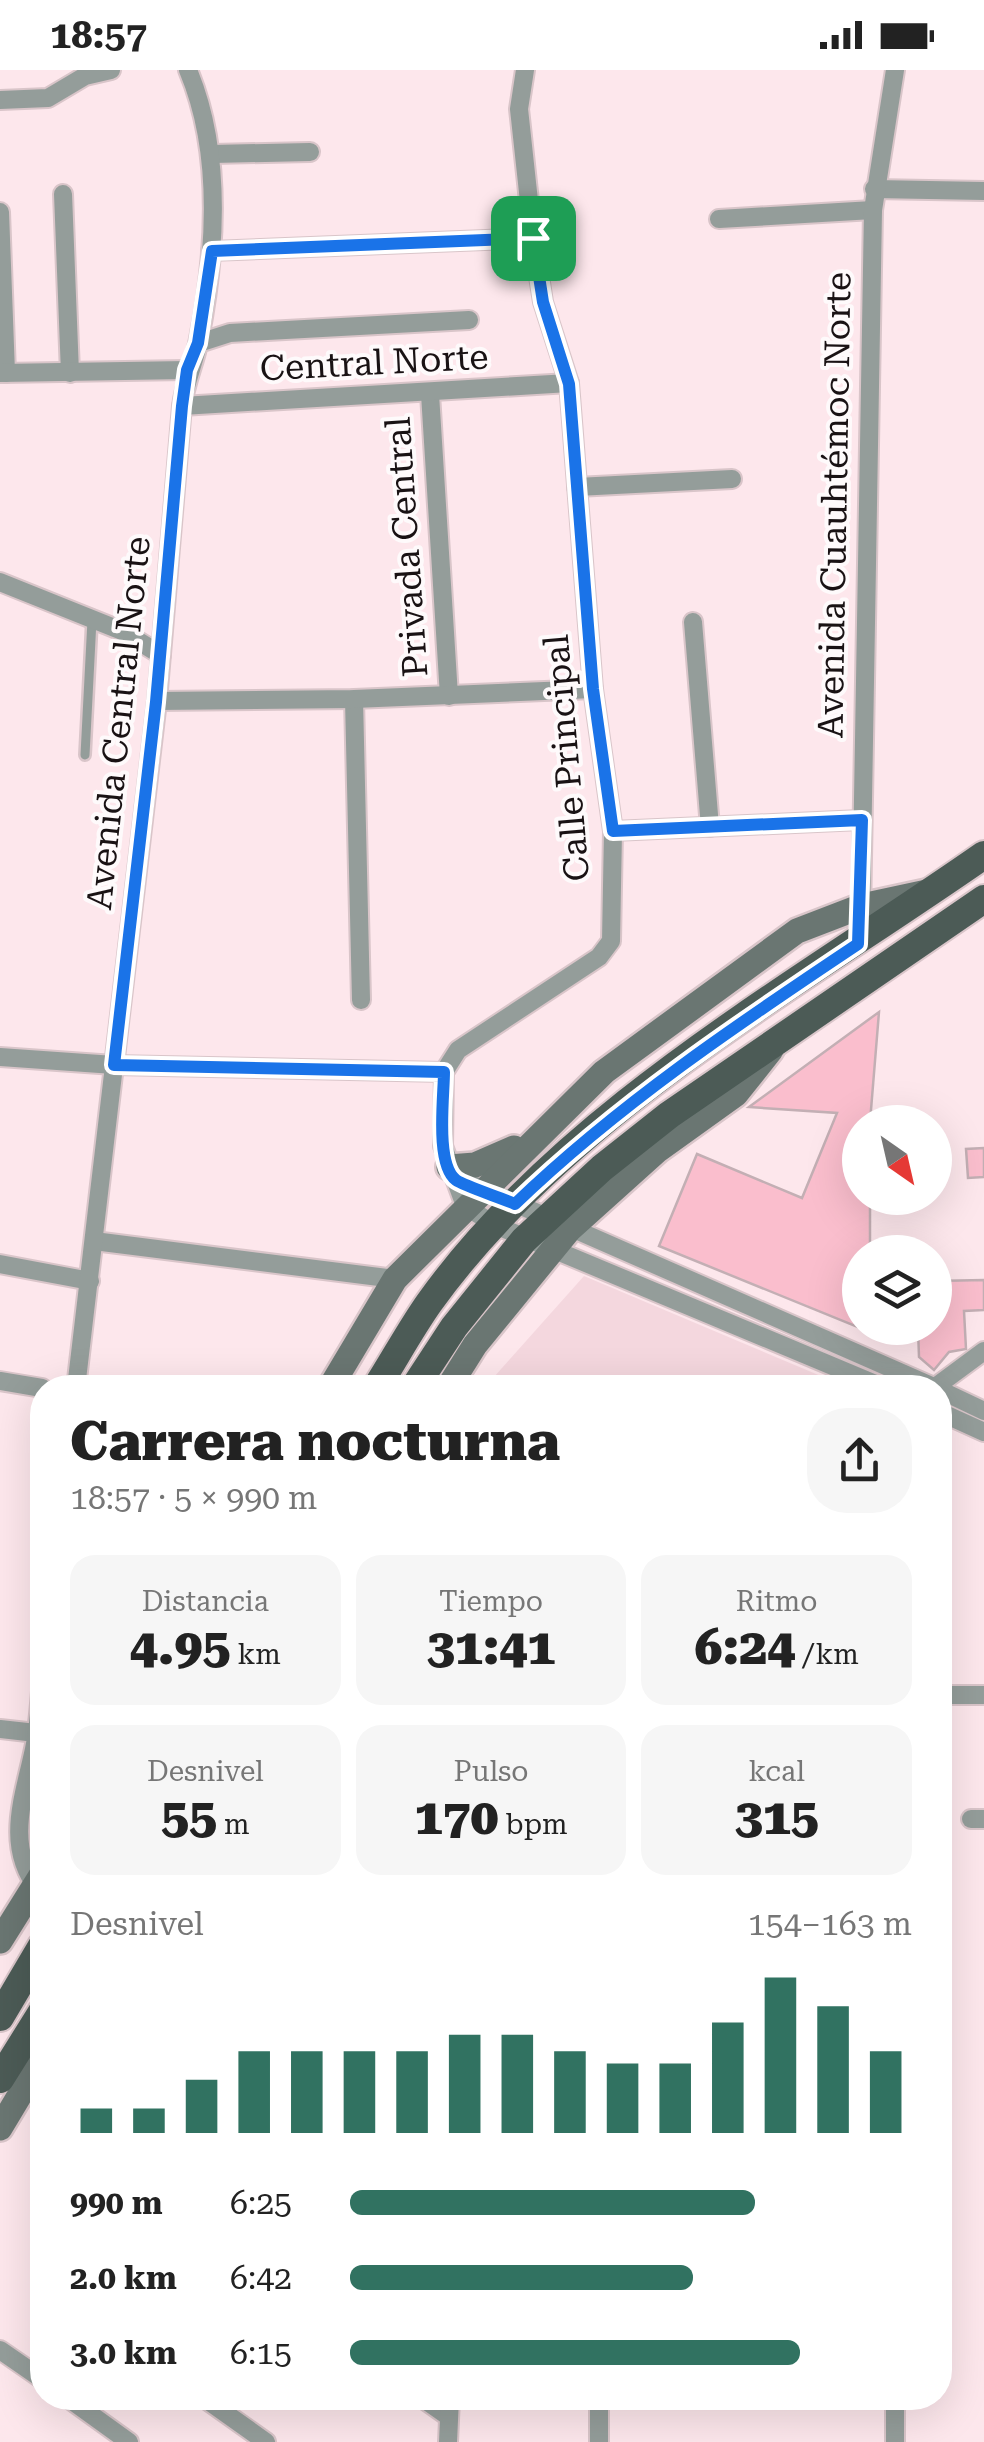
<!DOCTYPE html>
<html lang="es">
<head>
<meta charset="utf-8">
<style>
	body { margin:0; font-family:"Roboto Serif",serif; background:#f6f6f6; color:#222; height:100vh; display:flex; flex-direction:column; font-size:38px; white-space:nowrap }
	* { box-sizing:border-box; margin:0 }
	p { font-size:32px; color:#767676 }
	.icon { flex:none; width:55px; height:55px; fill:none; stroke:currentColor; stroke-width:2; stroke-linecap:round; stroke-linejoin:round }
	.map { position:relative; flex:1; overflow:hidden }
	.drawer { position:absolute; left:30px; top:1305px; width:922px; height:1035px; display:flex; flex-direction:column; background:#fff; border-radius:40px; box-shadow:0 10px 40px #0002 }
	.drawer>* { flex:none }
	.needle { width:65px; rotate:146deg }
	.fabs { position:absolute; left:842px; top:1035px; display:grid; gap:20px }
	.fabs a { display:grid; place-items:center; width:110px; height:110px; border-radius:50%; background:#fff; box-shadow:0 10px 40px #0002; font-size:50px }
	.pin { position:absolute; display:grid; place-items:center; width:85px; height:85px; color:#fff; margin:-42px; border-radius:20px; box-shadow:0 5px 15px #0006 }
	.round { display:grid; place-items:center; flex:none; width:105px; height:105px; border-radius:40px; background:#f6f6f6 }
	.summary { display:flex; align-items:center; justify-content:space-between; height:170px; padding:0 40px }
	h1 { font-size:55px; font-weight:800; line-height:75px }
	.stats { display:grid; grid-template-columns:repeat(3,1fr); gap:15px; height:170px; padding:10px 40px }
	.stats div { display:grid; align-content:center; border-radius:25px; background:#f6f6f6; text-align:center }
	.stats b { font-size:50px; font-weight:800 }
	.stats small { font-size:28px; font-weight:400 }
	.stats p { font-size:28px }
	.chart { height:280px; padding:20px 40px }
	.chart p { display:flex; justify-content:space-between }
	.chart svg { width:100%; height:180px; margin-top:10px; stroke:#317261; stroke-width:6 }
	ul { padding:0 40px; list-style:none; font-size:32px }
	li { display:grid; grid-template-columns:160px 120px 1fr; align-items:center; height:75px }
	li i { height:25px; border-radius:12px; background:#317261 }
	.status { display:flex; justify-content:space-between; align-items:center; height:70px; padding:0 50px; background:#fff; direction:ltr }
	.status svg { height:28px; fill:currentColor }
	.map>svg:first-child { display:block }
	.built { fill:#f4d7de }
	.building { fill:#fabecd; stroke:#c3afb4; stroke-width:2.5 }
	.lines { fill:none; stroke-linecap:round; stroke-linejoin:round }
	.lane-casing { stroke:#d9c5c9; stroke-width:14 }
	.street-casing { stroke:#d9c5c9; stroke-width:22 }
	.secondary-casing { stroke:#d9c5c9; stroke-width:30 }
	.primary-casing { stroke:#d9c5c9; stroke-width:32 }
	.lane { stroke:#949d9a; stroke-width:9 }
	.street { stroke:#949d9a; stroke-width:18 }
	.secondary { stroke:#6a7672; stroke-width:25 }
	.primary { stroke:#4c5b56; stroke-width:28 }
	.route-casing { stroke:#fff; stroke-width:20 }
	.route { stroke:#1a73e8; stroke-width:12 }
	.labels { text-anchor:middle; dominant-baseline:central; stroke-width:8; stroke-linejoin:round; paint-order:stroke }
	.street-label { font-size:35px; fill:#191214; stroke:#fefafb }
</style>
</head>
<body>
<div class="status"><b>18:57</b><svg viewBox="0 0 49 12"><path d="M0 12V9h3v3zM5 12V6h3v6zM10 12V3h3v9zM15 12V0h3v12zM26 1h20v11H26zM47 4h2v5h-2z"/></svg></div>
<div class="map">
<svg width="984" height="2372" viewBox="0 0 984 2372">
	<rect width="100%" height="100%" fill="#fde7ec"/>
	<path class="built" d="M584,1206L847,1317H485Z"/>
	<g class="building">
		<path d="M879,942L870,1052H860V1128H870V1182H860V1258L659,1176L697,1084L802,1128L837,1043L749,1037Z"/>
		<path d="M984,1078V1107L968,1108L966,1079Z"/>
		<path d="M984,1210V1240L964,1241L966,1279L949,1282L934,1300L919,1287L918,1258H935V1211Z"/>
	</g>
	<g class="lines">
		<defs>
			<path id="lane" d="M85,685L92,550"/>
			<g id="street">
				<path d="M525,0L519,39L533,168L543,232L569,313L593,619L613,761L611,871L599,887L458,980L444,1002L443,1076L465,1136L495,1155L885,1318"/>
				<path d="M0,30L48,28L85,6L111,0"/>
				<path d="M212,84L310,82"/>
				<path d="M874,119L984,121"/>
				<path d="M63,124L70,303"/>
				<path d="M0,142L6,303"/>
				<path d="M719,149L873,140"/>
				<path d="M211,181L533,168"/>
				<path d="M199,273L230,263L469,250"/>
				<path d="M0,303L187,300"/>
				<path d="M430,324L449,626"/>
				<path d="M182,336L569,313"/>
				<path d="M577,417L732,409"/>
				<path d="M0,512L122,561L161,585"/>
				<path d="M693,552L710,757"/>
				<path d="M354,629L361,930"/>
				<path d="M157,631L354,629L593,619"/>
				<path d="M613,761L861,750"/>
				<path d="M861,847L873,140L895,0"/>
				<path d="M0,987L114,995L444,1002"/>
				<path d="M476,1116L936,1318"/>
				<path d="M94,1171L395,1209"/>
				<path d="M0,1194L90,1211"/>
				<path d="M0,1311L42,1318"/>
				<path d="M76,1318L157,631L182,336C185,312 195,292 199,269C216,182 223,83 188,0"/>
				<path d="M934,1318L984,1281"/>
				<path d="M940,1320L984,1341"/>
				<path d="M940,1342L984,1362"/>
				<path d="M940,1625H984"/>
				<path d="M0,1659L36,1663"/>
				<path d="M42,1735V1755"/>
				<path d="M971,1749H984"/>
				<path d="M39,1820C4,1776 24,1727 34,1679C39,1656 40,1632 42,1609"/>
				<path d="M0,2280L42,2309"/>
				<path d="M68,2328L129,2372"/>
				<path d="M204,2328L266,2372"/>
				<path d="M422,2328L449,2347"/>
				<path d="M448,2372L450,2328"/>
				<path d="M599,2372V2328"/>
				<path d="M895,2372V2328"/>
			</g>
			<g id="secondary">
				<path d="M449,1097L475,1095L514,1078"/>
				<path d="M330,1318L395,1209L604,1002L797,861L862,836L927,822"/>
				<path d="M448,1318L475,1275L569,1160L658,1080L736,1024L771,980"/>
				<path d="M0,1871L42,1804"/>
				<path d="M0,2058L42,1988"/>
			</g>
			<g id="primary">
				<path d="M376,1318C394,1290 410,1260 429,1233C565,1043 795,917 984,785"/>
				<path d="M414,1318L454,1257L524,1170L602,1098L669,1045L984,829"/>
				<path d="M0,1947L42,1876"/>
				<path d="M0,2009L42,1942"/>
			</g>
		</defs>
		<use href="#lane" class="lane-casing"/>
		<use href="#street" class="street-casing"/>
		<use href="#secondary" class="secondary-casing"/>
		<use href="#primary" class="primary-casing"/>
		<use href="#lane" class="lane"/>
		<use href="#street" class="street"/>
		<use href="#secondary" class="secondary"/>
		<use href="#primary" class="primary"/>
	</g>
	<g class="lines">
		<defs>
			<path id="route" d="M533,168L543,232L569,314L593,619L613,761L862,750L858,874C738,954 619,1034 515,1134C502,1128 464,1116 456,1110C435,1094 444,1026 444,1002L114,995L156,632L182,336L187,300L198,273L212,181Z"/>
		</defs>
		<use href="#route" class="route-casing"/>
		<use href="#route" class="route"/>
	</g>
	<g class="labels">
		<g class="street-label">
			<text transform="translate(374 293) rotate(-3)">Central Norte</text>
			<text transform="translate(835 435) rotate(-89)">Avenida Cuauhtémoc Norte</text>
			<text transform="translate(407 477) rotate(-94)">Privada Central</text>
			<text transform="translate(119 653) rotate(-84)">Avenida Central Norte</text>
			<text transform="translate(567 688) rotate(-95)">Calle Principal</text>
		</g>
	</g>
</svg>
<div class="fabs">
<a><svg class="needle" viewBox="-14 -14 28 28"><path d="M0-13l5 13h-10z" fill="#e53935"/><path d="M0 13l5-13h-10z" fill="#767676"/></svg></a>
<a><svg class="icon" aria-label="layers" viewBox="0 0 24 24"><path d="M12 4l9 5-9 5-9-5zM3 14l9 5 9-5"/></svg></a>
</div>
<div class="pin" style="left:533px;top:168px;background:#1e9e55"><svg class="icon" aria-label="arrive" viewBox="0 0 24 24"><path d="M6 21V4h12l-3 4 3 4H6"/></svg></div>
<section class="drawer">
<div class="summary"><div><h1>Carrera nocturna</h1><p>18:57 · 5 × 990 m</p></div><a class="round"><svg class="icon" aria-label="share" viewBox="0 0 24 24"><path d="M12 15V3M7 8l5-5 5 5M5 13v7h14v-7"/></svg></a></div>
<div class="stats">
<div><p>Distancia</p><b>4.95<small> km</small></b></div>
<div><p>Tiempo</p><b>31:41</b></div>
<div><p>Ritmo</p><b>6:24<small> /km</small></b></div>
</div>
<div class="stats">
<div><p>Desnivel</p><b>55<small> m</small></b></div>
<div><p>Pulso</p><b>170<small> bpm</small></b></div>
<div><p>kcal</p><b>315</b></div>
</div>
<div class="chart"><p><span>Desnivel</span>154–163 m</p>
<svg viewBox="0 0 160 44" preserveAspectRatio="none"><path d="M5 44V38M15 44V38M25 44V31M35 44V24M45 44V24M55 44V24M65 44V24M75 44V20M85 44V20M95 44V24M105 44V27M115 44V27M125 44V17M135 44V6M145 44V13M155 44V24"/></svg>
</div>
<ul>
<li><b>990 m</b>6:25<i style="width:72%"></i></li>
<li><b>2.0 km</b>6:42<i style="width:61%"></i></li>
<li><b>3.0 km</b>6:15<i style="width:80%"></i></li>
</ul>
</section>
</div>
</body>
</html>
